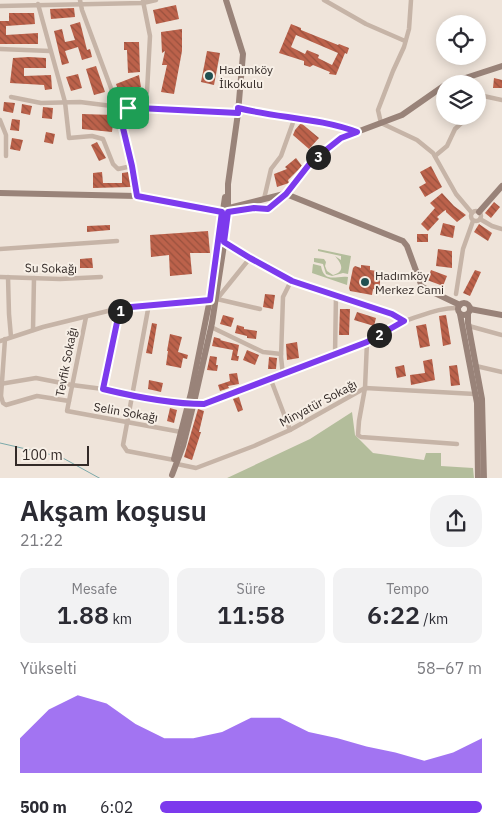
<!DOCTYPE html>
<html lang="tr">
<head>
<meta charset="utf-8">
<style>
	body { margin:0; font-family:"IBM Plex Sans",sans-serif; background:#f2f2f3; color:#2b2b33; height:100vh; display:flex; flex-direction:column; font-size:19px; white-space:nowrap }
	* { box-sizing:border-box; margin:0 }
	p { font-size:16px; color:#7c7c81 }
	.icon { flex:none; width:28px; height:28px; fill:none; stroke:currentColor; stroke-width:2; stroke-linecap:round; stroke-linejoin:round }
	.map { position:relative; height:478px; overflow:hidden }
	.sheet { display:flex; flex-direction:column; background:#fff; flex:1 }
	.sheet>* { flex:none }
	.fabs { position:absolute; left:436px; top:15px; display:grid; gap:10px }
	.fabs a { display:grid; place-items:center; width:50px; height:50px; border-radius:50%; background:#fff; box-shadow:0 2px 12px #0003; font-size:25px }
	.scale { position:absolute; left:15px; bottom:12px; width:74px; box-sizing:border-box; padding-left:5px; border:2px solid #332a27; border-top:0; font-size:14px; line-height:18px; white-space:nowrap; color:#332a27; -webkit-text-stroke:4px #f7efe6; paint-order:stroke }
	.pin { position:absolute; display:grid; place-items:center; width:42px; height:42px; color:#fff; margin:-21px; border-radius:10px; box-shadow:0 2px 8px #0006 }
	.km { position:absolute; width:25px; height:25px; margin:-12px; border-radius:50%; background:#222; color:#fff; font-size:14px; line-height:25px; text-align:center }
	.round { display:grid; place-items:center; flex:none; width:52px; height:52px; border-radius:20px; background:#f2f2f3 }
	.summary { display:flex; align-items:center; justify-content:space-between; height:85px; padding:0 20px }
	h1 { font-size:28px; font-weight:600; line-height:38px }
	.figures { display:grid; grid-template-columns:repeat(3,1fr); gap:8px; height:85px; padding:5px 20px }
	.figures div { display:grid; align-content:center; border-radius:12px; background:#f2f2f3; text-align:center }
	.figures b { font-size:25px; font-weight:600 }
	.figures small { font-size:14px; font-weight:400 }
	.figures p { font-size:14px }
	.chart { height:140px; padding:10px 20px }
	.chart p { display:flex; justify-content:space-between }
	.chart svg { width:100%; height:90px; margin-top:5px; fill:#7c3aed; opacity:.7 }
	ul { padding:0 20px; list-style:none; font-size:16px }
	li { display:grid; grid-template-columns:80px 60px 1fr; align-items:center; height:38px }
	li i { height:12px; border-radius:6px; background:#7c3aed }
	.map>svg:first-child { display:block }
	.green { fill:#b3bd9b }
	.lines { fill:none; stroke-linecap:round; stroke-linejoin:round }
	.stream { stroke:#7ba9aa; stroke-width:1 }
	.building { fill:url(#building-back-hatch); fill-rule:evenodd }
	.street { stroke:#c6b4a7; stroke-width:4.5 }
	.secondary { stroke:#998379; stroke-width:6 }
	.route-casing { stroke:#fff; stroke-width:10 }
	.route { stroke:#7c3aed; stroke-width:6 }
	.poi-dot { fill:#204f51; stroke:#f7efe6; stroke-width:2 }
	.labels { text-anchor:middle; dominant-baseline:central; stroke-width:4; stroke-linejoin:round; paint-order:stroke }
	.poi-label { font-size:12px; fill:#332a27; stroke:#f7efe6; text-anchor:start }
	.street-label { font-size:12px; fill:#332a27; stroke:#f7efe6 }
</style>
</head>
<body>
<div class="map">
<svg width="502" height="479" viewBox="0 0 502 479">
	<defs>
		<pattern id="building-back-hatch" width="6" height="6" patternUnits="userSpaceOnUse" patternTransform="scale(1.25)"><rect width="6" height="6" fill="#bc624b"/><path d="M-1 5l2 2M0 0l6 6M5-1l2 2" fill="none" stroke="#99513e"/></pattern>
	</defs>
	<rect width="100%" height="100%" fill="#efe4da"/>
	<g class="green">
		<path d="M318,249L351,256L348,274L343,273L332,276L326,274L323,264L314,262V258L324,259L326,262L325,266L327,271L333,275C347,271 340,262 335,256L341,260V256L318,251Z"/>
		<path d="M313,264L321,266C324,284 337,275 348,277L347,285L312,273Z"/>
		<path d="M352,412L355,435L373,453L424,460L426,453H441V466L473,468L474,478L225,479L310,439Z"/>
	</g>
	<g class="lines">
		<path class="stream" d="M0,443L61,457L101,479"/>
	</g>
	<g class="building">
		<path d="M176,5L179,19L156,24L153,10Z"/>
		<path d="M74,8L75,17L51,19L50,9Z"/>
		<path d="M9,13H34L35,24L6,26V35L38,33V44H0V21H9Z"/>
		<path d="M80,22L87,50L90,49L92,57L82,60L78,47L65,51L69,63L62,65L54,31L62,29L65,42L75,40L70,25Z"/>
		<path d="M291,24L301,28V30L338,45L339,44L349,48L347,54L345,53L336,75L329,74L330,72L313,65L310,67L304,65V61L279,53ZM296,35L338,53L332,65L318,58L319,55L307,50L305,54L291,47Z"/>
		<path d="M182,29V51L174,94L161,92L167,65H162L165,51L162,53L161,32Z"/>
		<path d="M124,42H139L140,72L128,73L127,50H124Z"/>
		<path d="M207,51L220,53L214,85L201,82Z"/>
		<path d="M29,57L46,58V68H24V76L51,75L52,89L45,90L44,85L10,83L13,58Z"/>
		<path d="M96,66L105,92L94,95L86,69Z"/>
		<path d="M78,74L82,88L71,91L66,77Z"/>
		<path d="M139,75L141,87L128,88L129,91L120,95L116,84Z"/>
		<path d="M494,78L502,80V88H493Z"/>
		<path d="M4,102L15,103L13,113L3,111Z"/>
		<path d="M22,104L32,106L30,115L21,113Z"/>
		<path d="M43,107L53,108L52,119L42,118Z"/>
		<path d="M82,114L114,115L112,132L82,129Z"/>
		<path d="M12,119L20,120L19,131L10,130Z"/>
		<path d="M301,123L319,138L309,149L293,135L295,130Z"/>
		<path d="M46,132L55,134L53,144L44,142Z"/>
		<path d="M12,138L23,140L20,151L10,149Z"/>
		<path d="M97,142L106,158L99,161L91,145Z"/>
		<path d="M296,158L302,166L288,180L289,183L277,187L274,174L287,169L285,167Z"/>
		<path d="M431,166L442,187L425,197L419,187L426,183L420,172Z"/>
		<path d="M102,172L103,183H122V173L129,172L131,187L93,188V173Z"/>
		<path d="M442,193L454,206L466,215L457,222L446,212V210L444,211L437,217L439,219L428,231L421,224L435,208L430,203Z"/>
		<path d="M494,202L500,207L491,218L485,213Z"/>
		<path d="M443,223L455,226L453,238L440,235Z"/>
		<path d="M479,224L492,233L488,241L474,232Z"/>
		<path d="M110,225V230L87,232V226Z"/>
		<path d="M208,231L210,253H190L192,274L170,276L169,255L151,257L150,235Z"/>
		<rect x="417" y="234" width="11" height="8"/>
		<path d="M438,249L452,251V268L436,266Z"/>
		<path d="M92,258L93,268H80V259Z"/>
		<path d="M361,265L370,266V270L377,271L376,274L381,275L379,290L373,289L372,295L350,291L349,288L353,268L355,266L361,268Z"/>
		<path d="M431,270L447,276L443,286L427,280Z"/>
		<path d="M475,270L481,272L470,296L463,293Z"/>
		<path d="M265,294L275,295L273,309L263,307Z"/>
		<path d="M340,309H350L349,335H339Z"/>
		<path d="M357,312L376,318L374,326L354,320Z"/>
		<path d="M223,315L234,318L231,327L220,324Z"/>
		<path d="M446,315L451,344L443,346L439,316Z"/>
		<path d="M152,323L157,324L152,354L146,353Z"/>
		<path d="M426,324L430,346L420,348L416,326Z"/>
		<path d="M237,325L244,327V329L257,331L256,339L247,338V336L235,333Z"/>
		<path d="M170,334L182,337L178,352L188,355L187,359L183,358L181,368L166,365L168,351H167Z"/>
		<path d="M214,337L221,339L220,340L239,345L237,356H239L238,361L231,360L233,350L212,346Z"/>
		<path d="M297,342L299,358L287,360L286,344Z"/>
		<path d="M247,350L259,355L255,365L243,360Z"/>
		<path d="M210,356L217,357L216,365H218L217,371L207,370Z"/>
		<path d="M269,357L277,358L276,369H268Z"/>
		<path d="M432,359L435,380L411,385L410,375L425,373L423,361Z"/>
		<path d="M404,365L406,376L397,378L395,367Z"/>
		<path d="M457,365L460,385L451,386L449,366Z"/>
		<path d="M237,373L239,384L228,386L229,388L220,391L218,385L230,381L229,374Z"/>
		<path d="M149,380L163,383L161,392L148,389Z"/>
		<path d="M239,397L243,410L238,412L233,399Z"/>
		<path d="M170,408L177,410L174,423L167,421Z"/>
		<path d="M198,409L204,411L199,432H201L192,460L184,457Z"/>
	</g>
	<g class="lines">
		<g class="street">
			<path d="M80,0L82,10L118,107L132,166L137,196"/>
			<path d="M324,0L366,24L405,41"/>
			<path d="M411,0L409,29L404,47L393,71L378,110L381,123L417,140L433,153L456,194L472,213"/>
			<path d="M38,4L65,102L69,138L92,136L103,139L113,164L118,169L132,166"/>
			<path d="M0,6L143,3L156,0"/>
			<path d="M0,49L50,51"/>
			<path d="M478,86L479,95L478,109"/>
			<path d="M479,95L502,100"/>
			<path d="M11,97L41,103L80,102L128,108L238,113"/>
			<path d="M128,108L141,99L147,92L150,36L143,1"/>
			<path d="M239,108C278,118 319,118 357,132"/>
			<path d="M0,120L6,135V156"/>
			<path d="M435,156L447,146L455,129L469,116"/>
			<path d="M264,199L271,169L281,156L295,117"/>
			<circle cx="476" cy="216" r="5"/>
			<path d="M480,219L492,226L502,229"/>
			<path d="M224,242L250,258L291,281L392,314L404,321C422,316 440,307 459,308"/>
			<path d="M0,249L117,241"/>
			<path d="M250,258L217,299L260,309"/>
			<path d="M0,277L60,279L101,277"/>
			<path d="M8,277L9,314L11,337"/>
			<path d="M456,294L463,249L473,221"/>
			<path d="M149,304L123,445L127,451L174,460"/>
			<path d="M86,317L67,411L181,432"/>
			<path d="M469,326L502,335"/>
			<path d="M211,327L263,352L281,354"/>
			<path d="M33,330L34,278"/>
			<path d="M5,339L1,396L3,403L6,405L37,396L69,401"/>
			<path d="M0,341L43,327L120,308L210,299"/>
			<path d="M367,342L365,388L359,421L358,435L361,437L457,444"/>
			<path d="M335,355L336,295"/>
			<path d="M476,366L502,372"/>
			<path d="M283,375L281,357L283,297L291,281"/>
			<path d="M271,380L290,430"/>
			<path d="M0,384L36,378L72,385L103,389L132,396L188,404"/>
			<path d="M103,389L120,308"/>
			<path d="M194,404H204L214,401L367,342L404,321"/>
			<path d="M177,464L196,468L254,446L290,430L365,388L475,394"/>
		</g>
		<g class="secondary">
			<path d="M447,84L502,66"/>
			<path d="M0,193L137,196L228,212L254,208L268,209L286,194L311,163L341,138L402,115L445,85"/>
			<path d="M286,194L403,241L407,246L422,287L460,305"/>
			<path d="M226,208L233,207L284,194"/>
			<path d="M479,212L502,186"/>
			<circle cx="464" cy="309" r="6"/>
			<path d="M470,309L502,315"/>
			<path d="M460,314L477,403L478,479"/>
			<path d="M468,314V323L482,399L484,479"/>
			<path d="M174,459L191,393L210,299L225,197"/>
			<path d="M172,475L183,446L195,398L212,323L228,219V184L238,113L243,54L226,0"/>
		</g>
	</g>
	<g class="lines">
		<defs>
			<path id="route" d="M118,107L238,113V108C278,118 319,118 357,132L341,138L311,162L286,194L268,209L254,208L228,212L224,242L250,258L292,281L392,314L404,321L367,342L204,404C170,404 136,397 103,389L120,308L210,300L222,212L137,196L132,166Z"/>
		</defs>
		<use href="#route" class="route-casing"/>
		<use href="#route" class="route"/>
	</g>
	<g class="poi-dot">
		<circle cx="209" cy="76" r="5"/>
		<circle cx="365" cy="282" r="5"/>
	</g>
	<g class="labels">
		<g class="poi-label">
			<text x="219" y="69">Hadımköy<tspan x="219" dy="14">İlkokulu</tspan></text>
			<text x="375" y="275">Hadımköy<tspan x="375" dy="14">Merkez Cami</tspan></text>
		</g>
		<g class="street-label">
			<text transform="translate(51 268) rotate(1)">Su Sokağı</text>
			<text transform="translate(66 362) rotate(-79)">Tevfik Sokağı</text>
			<text transform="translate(318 403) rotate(-28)">Minyatür Sokağı</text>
			<text transform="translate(126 412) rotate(10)">Selin Sokağı</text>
		</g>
	</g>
</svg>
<div class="fabs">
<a><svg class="icon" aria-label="locate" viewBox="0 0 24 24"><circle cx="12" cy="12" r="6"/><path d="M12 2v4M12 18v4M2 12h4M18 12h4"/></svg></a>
<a><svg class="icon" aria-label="layers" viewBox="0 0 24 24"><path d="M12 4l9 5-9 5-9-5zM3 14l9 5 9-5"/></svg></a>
</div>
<div class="scale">100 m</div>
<div class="pin" style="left:128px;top:108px;background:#1e9e55"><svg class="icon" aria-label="arrive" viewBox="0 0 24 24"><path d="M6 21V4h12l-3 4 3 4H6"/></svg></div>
<b class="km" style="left:120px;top:311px">1</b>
<b class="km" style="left:379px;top:335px">2</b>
<b class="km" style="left:318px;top:157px">3</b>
</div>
<section class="sheet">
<div class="summary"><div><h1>Akşam koşusu</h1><p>21:22</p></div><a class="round"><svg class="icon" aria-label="share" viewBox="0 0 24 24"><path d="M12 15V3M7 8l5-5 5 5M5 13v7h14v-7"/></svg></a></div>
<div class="figures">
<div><p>Mesafe</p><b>1.88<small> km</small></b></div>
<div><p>Süre</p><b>11:58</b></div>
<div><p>Tempo</p><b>6:22<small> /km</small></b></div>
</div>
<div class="chart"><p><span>Yükselti</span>58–67 m</p>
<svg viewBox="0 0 160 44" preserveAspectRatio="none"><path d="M0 44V27L10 13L20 6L30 10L40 20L50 27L60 27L70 24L80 17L90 17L100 24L110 27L120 31L130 34L140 38L150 34L160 27V44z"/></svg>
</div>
<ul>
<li><b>500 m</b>6:02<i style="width:100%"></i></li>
</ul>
</section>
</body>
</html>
